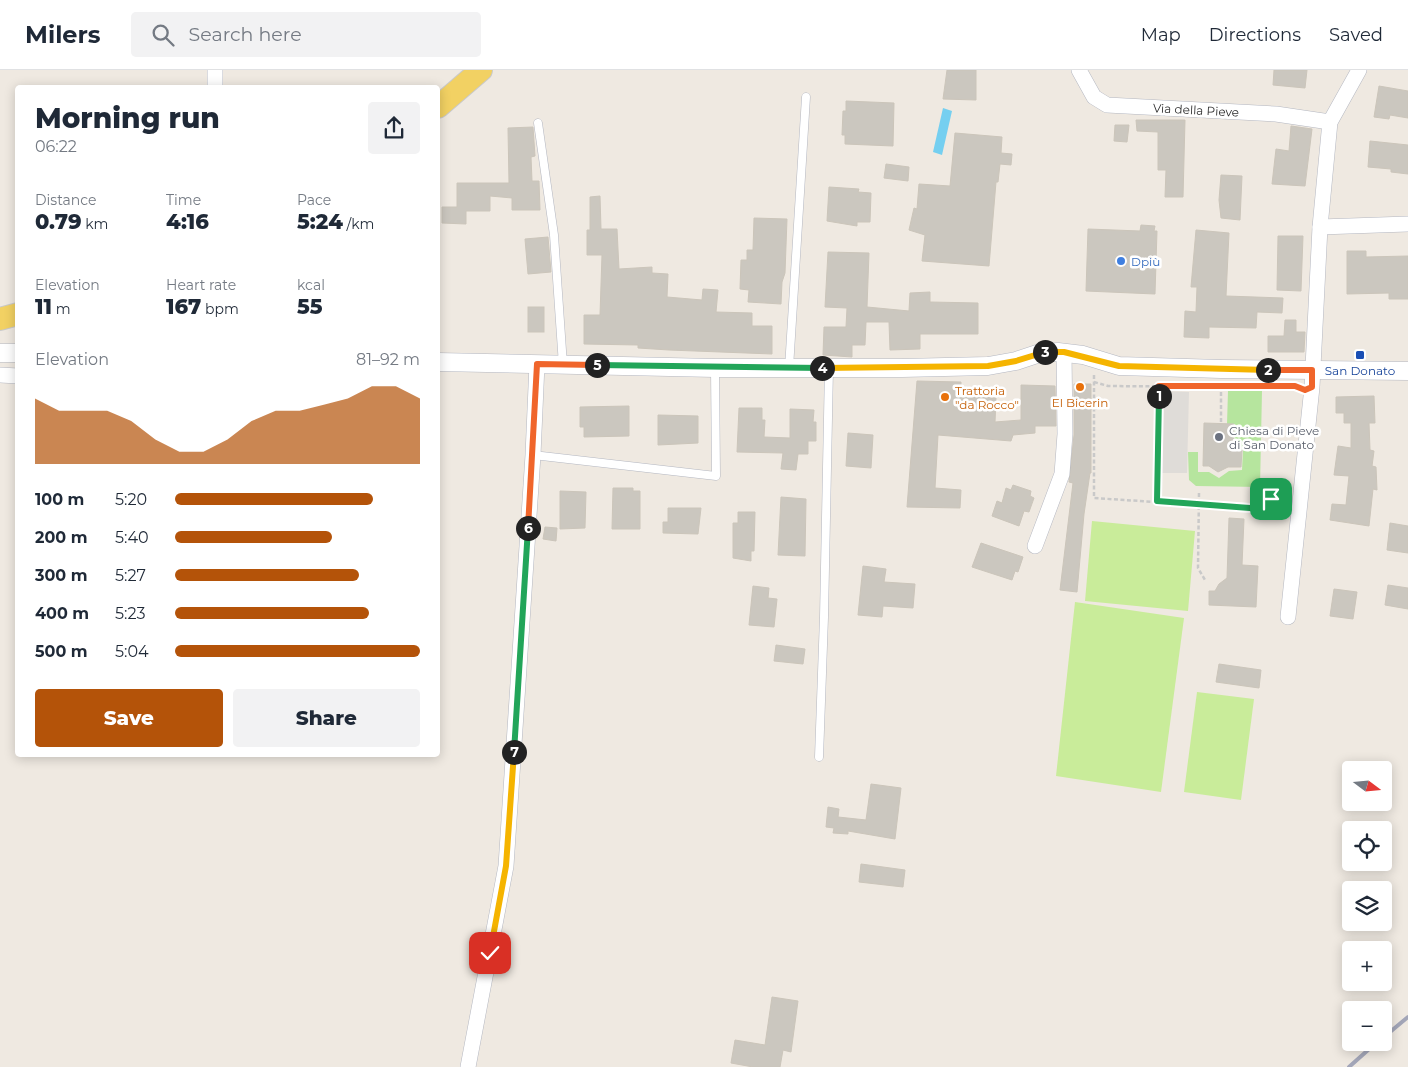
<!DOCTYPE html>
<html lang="en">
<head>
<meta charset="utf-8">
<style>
	body { margin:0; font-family:Montserrat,sans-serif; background:#f2f2f3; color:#1f2937; height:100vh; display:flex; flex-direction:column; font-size:19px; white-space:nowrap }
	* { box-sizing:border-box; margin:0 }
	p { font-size:16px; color:#747a83 }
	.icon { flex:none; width:28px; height:28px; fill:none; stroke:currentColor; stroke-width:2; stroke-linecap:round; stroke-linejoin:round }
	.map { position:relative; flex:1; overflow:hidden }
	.details { position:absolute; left:15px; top:15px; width:425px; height:672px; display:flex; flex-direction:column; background:#fff; border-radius:5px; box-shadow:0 2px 12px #0003 }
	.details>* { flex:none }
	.needle { width:32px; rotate:106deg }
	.buttons { position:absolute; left:1342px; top:691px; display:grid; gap:10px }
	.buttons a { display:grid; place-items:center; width:50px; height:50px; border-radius:5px; background:#fff; box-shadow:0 2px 12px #0003; font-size:25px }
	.pin { position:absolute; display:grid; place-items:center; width:42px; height:42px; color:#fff; margin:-21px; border-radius:10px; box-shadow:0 2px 8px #0006 }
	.km { position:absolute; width:25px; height:25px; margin:-12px; border-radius:50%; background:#222; color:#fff; font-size:14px; line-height:25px; text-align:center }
	.round { display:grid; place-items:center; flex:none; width:52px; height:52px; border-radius:5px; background:#f2f2f3 }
	.summary { display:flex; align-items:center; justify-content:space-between; height:85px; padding:0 20px }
	h1 { font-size:28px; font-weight:800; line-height:38px }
	.figures { display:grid; grid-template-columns:repeat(3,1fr); gap:8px; height:85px; padding:5px 20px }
	.figures div { display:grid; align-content:center }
	.figures b { font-size:21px; font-weight:800 }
	.figures small { font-size:14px; font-weight:400 }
	.figures p { font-size:14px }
	.chart { height:140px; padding:10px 20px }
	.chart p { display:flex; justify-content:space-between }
	.chart svg { width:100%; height:90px; margin-top:5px; fill:#b45309; opacity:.7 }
	.button { display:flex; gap:10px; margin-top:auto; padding:10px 20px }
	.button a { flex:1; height:58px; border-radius:5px; background:#b45309; color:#fff; font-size:20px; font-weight:800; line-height:58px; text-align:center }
	.button a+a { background:#f2f2f3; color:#1f2937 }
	ul { padding:0 20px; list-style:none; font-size:16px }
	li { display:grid; grid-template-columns:80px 60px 1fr; align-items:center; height:38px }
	li i { height:12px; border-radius:6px; background:#b45309 }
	header { display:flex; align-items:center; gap:30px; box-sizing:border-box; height:70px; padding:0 25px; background:#fff; border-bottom:1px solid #e0e1e3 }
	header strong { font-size:24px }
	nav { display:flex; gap:28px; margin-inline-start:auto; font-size:18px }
	.search { width:350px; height:45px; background:#f2f2f3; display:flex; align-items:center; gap:12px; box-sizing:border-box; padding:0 18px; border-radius:5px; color:#747a83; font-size:19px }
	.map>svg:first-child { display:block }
	.green { fill:#b6e59e }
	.pitch { fill:#c9ec9a }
	.plaza { fill:#dfdcd8 }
	.water { fill:#75cff0 }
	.building { fill:#cbc7bf; stroke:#cbc5ba }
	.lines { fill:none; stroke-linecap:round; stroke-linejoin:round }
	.service-casing { stroke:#b4b7c1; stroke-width:9 }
	.minor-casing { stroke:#b4b7c1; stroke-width:16 }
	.tertiary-casing { stroke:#b4b7c1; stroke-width:19 }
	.primary-casing { stroke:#c9c9c9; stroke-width:24 }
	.path { stroke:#c9c9c9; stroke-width:2.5; stroke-dasharray:4 2.5; stroke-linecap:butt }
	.service { stroke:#fff; stroke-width:8 }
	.minor { stroke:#fff; stroke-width:15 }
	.tertiary { stroke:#fff; stroke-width:18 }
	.primary { stroke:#f2d163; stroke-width:22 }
	.rail { stroke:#a3a6b8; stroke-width:4 }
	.split-1-casing { stroke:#fff; stroke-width:10 }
	.split-2-casing { stroke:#fff; stroke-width:10 }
	.split-3-casing { stroke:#fff; stroke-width:10 }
	.split-4-casing { stroke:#fff; stroke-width:10 }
	.split-5-casing { stroke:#fff; stroke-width:10 }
	.split-6-casing { stroke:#fff; stroke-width:10 }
	.split-7-casing { stroke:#fff; stroke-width:10 }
	.split-8-casing { stroke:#fff; stroke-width:10 }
	.split-1 { stroke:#22a559; stroke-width:6 }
	.split-2 { stroke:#f0652b; stroke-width:6 }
	.split-3 { stroke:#f5b400; stroke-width:6 }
	.split-4 { stroke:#f5b400; stroke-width:6 }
	.split-5 { stroke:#22a559; stroke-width:6 }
	.split-6 { stroke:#f0652b; stroke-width:6 }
	.split-7 { stroke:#22a559; stroke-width:6 }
	.split-8 { stroke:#f5b400; stroke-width:6 }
	.shop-dot { fill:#3f7fe0; stroke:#fff; stroke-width:2 }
	.transit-dot { fill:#1a4fb4; stroke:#fff; stroke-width:2 }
	.food-dot { fill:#e8710a; stroke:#fff; stroke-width:2 }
	.worship-dot { fill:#6b7280; stroke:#fff; stroke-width:2 }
	.labels { text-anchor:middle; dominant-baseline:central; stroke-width:5; stroke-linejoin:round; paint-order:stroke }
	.street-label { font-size:12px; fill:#2e2e2e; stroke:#fff }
	.shop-label { font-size:12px; fill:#366cbe; stroke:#fff; text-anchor:start }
	.transit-label { font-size:12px; fill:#164399; stroke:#fff }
	.food-label { font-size:12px; fill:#c56008; stroke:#fff; text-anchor:start }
	.worship-label { font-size:12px; fill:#5b616d; stroke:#fff; text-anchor:start }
</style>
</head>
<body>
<header>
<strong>Milers</strong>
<div class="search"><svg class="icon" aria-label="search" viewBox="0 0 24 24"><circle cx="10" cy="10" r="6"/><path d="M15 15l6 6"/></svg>Search here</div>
<nav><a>Map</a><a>Directions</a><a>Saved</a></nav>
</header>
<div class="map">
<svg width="1408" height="997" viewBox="0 0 1408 997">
	<rect width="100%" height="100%" fill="#efe9e1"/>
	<path class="green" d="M1228,321H1262L1260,417L1196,416L1189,410L1188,382H1198V402H1209L1219,408L1229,401L1242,400L1243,380L1234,379L1235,354H1227Z"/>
	<g class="pitch">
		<path d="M1092,451L1195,461L1188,541L1085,531Z"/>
		<path d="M1075,532L1184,548L1161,722L1056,706Z"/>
		<path d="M1197,622L1254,629L1241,730L1184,722Z"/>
	</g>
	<path class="plaza" d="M1162,321L1189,322L1187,403H1161Z"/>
	<path class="water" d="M943,38L952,41L942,85L933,82Z"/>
	<g class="building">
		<path d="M947,0H976V30L943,29Z"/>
		<path d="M1274,0H1307L1305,18L1273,15Z"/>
		<path d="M1379,16L1408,21V48L1390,45L1389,49L1374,47Z"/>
		<path d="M846,31L894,33L893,76L845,74V65H842L843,41H846Z"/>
		<path d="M1136,50H1185L1183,127H1165L1166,100H1158V62L1137,61Z"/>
		<path d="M1115,55H1129L1127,72L1114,71Z"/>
		<path d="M1291,56L1312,59L1305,116L1272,114L1276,79L1289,81Z"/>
		<path d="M533,57L535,86L531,87L532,111H539L540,140H512V128L490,126V141H466V154L442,153V137H457V113H509L508,58Z"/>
		<path d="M955,63L1002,67L1001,83L1012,84L1011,95L1000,94L998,112H996L989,196L922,191L925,165L909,160L914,138L917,139L919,114L950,116Z"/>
		<path d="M1370,71L1408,75V104L1391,102V99L1368,97Z"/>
		<path d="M886,94L909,97L908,111L884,108Z"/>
		<path d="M1221,105L1242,106L1240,150L1221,148L1219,130Z"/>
		<path d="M829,117L859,119L858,122L871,123L870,152H857V156L827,151Z"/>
		<path d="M600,126L601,159H617L619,199L652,197V203L668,204L667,227L702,230L703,219L718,220L716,242L752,243V256H772V284L669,280L638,278V275L584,274V245H600L602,185H587V160H590V127Z"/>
		<path d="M754,148L787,149L785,203L782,212L781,234L748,232L749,220L740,219L741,190H747V180H753Z"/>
		<path d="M1141,155L1155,156L1154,161H1157L1155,224L1086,221L1088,159L1140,161Z"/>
		<path d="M1196,160L1229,163L1226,226L1283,228L1282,243L1257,242L1256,258L1209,257V268L1184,267L1185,241L1196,242L1197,217H1191Z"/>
		<path d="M1278,166H1303L1301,221L1277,220Z"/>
		<path d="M548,167L551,202L528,204L525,169Z"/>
		<path d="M1347,181H1366V187L1408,186V229H1389V223L1347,224Z"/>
		<path d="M828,182L869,183L867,237L909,241L910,223L930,222V232L978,233V264H920V279L890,280L889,252H866L865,275H852V287L823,285L824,257H846L847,238L825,237Z"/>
		<rect x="528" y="237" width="16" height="25"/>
		<path d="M1285,250H1296V262H1305L1304,282H1268V266H1284Z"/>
		<path d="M917,311L961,312V322H967V326L996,328L995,352L1021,350V315L1055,316L1056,356H1035V363L1013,365L1011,371L938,365L935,418L961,420L960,438L907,437Z"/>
		<path d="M1074,314H1091V403H1090L1084,444L1077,522L1060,520L1073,413L1069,412L1074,365Z"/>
		<path d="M1374,326L1375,353H1369L1370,380L1374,381L1372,396L1376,397L1377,420L1373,419L1369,456L1330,450L1332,434L1346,435L1349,406L1334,405L1338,376L1351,378V353H1344V343H1336V327Z"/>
		<path d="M629,336V366L584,367V357H580V337Z"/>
		<path d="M739,338H762V350H765L764,367L790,368V339L814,340L813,352H816V371H808V384H798L796,400L781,399L783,383L737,382Z"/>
		<path d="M658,345L698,346V373L658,375Z"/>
		<path d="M1204,353L1234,354L1233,380H1242L1241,397H1228L1218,402L1209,396H1203Z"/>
		<path d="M848,363L873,365L871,398L846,396Z"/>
		<path d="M1013,415L1031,421L1030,426L1034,428L1029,442L1024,441L1019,456L992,446L997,431L1002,433L1006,418L1011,420Z"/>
		<path d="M613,418H633V421H640V459H612Z"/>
		<path d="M560,421L586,422L585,458L560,459Z"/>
		<path d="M781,427L806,429L805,486L778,485Z"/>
		<path d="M668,438H701L698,464L663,463V452H668Z"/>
		<path d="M738,442H755L754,481H751V491L733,488V453H738Z"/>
		<path d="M1229,448L1244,449L1242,495L1258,496L1256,537L1209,535V521H1215L1219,514L1227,508Z"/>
		<path d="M1390,453L1408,456V483L1387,480Z"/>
		<path d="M545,457L557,458L556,471L543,469Z"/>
		<path d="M981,473L1023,487L1018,502L1015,501L1012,510L972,497Z"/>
		<path d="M863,496L886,499L884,512L915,514L913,538L883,536L882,547L858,545Z"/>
		<path d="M1388,515L1408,518V539L1385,535Z"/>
		<path d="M753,516L769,518L768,528L777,529L774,557L749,555Z"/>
		<path d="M1334,519L1357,522L1353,549L1330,546Z"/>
		<path d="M776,575L805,579L803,594L774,591Z"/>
		<path d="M1219,594L1261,600L1259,618L1216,612Z"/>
		<path d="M871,714L901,718L895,769L848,761V764L833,763L834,758L826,757L828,737L839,739L838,747L866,750Z"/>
		<path d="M861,794L905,800L903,817L859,812Z"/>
		<path d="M772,927L798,931L791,982L783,980L780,997H753L731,993L735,970L765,975Z"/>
	</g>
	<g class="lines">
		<defs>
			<g id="service">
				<path d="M538,53L554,165L563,295"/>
				<path d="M789,298L806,27"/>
				<path d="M533,385L716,406L715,298"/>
				<path d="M819,687L824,547L829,298"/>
			</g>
			<g id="minor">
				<path d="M1079,0L1094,27L1107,35L1276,44L1330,52"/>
				<path d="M215,18V0"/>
				<path d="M1320,157L1408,154"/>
				<path d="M0,305L18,306"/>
				<path d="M1035,476L1062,404L1065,364L1064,282"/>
				<path d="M1288,547L1312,317L1320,157L1330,52L1359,0"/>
				<path d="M468,997L506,796L533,385L537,294"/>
			</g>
			<g id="tertiary">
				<path d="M0,283H18"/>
				<path d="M438,292L715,298H902L988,296L1016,291L1040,283L1058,282L1083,285L1119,296L1221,299L1408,301"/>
			</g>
			<g id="primary">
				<path d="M438,37L481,0"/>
				<path d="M0,249L18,244"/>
			</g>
		</defs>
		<use href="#service" class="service-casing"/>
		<use href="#minor" class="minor-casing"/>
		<use href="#tertiary" class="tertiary-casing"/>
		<use href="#primary" class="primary-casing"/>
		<g class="path">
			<path d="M1094,305V428L1263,439L1271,429"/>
			<path d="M1094,312L1108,316L1230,317"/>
			<path d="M1221,352V317"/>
			<path d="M1199,423L1198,498L1205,510"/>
			<path d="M1157,431L1159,316"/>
		</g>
		<use href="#service" class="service"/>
		<use href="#minor" class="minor"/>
		<use href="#tertiary" class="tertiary"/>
		<use href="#primary" class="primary"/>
		<g class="rail">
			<path d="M1384,967L1408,947"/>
			<path d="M1349,997L1377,972"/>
		</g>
	</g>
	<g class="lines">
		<defs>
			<path id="split-1" d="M1159,326L1157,431L1263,439L1271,429"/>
			<path id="split-2" d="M1159,326V316H1295L1305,320L1312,317V300H1268"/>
			<path id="split-3" d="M1045,282H1064L1119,296L1268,300"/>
			<path id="split-4" d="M822,298L988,296L1016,291L1045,282"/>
			<path id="split-5" d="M597,295L822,298"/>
			<path id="split-6" d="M528,458L537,294L597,295"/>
			<path id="split-7" d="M514,682L528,458"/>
			<path id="split-8" d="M490,883L506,796L514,682"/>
		</defs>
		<use href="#split-1" class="split-1-casing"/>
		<use href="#split-2" class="split-2-casing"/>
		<use href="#split-3" class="split-3-casing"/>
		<use href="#split-4" class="split-4-casing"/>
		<use href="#split-5" class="split-5-casing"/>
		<use href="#split-6" class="split-6-casing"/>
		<use href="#split-7" class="split-7-casing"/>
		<use href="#split-8" class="split-8-casing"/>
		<use href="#split-1" class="split-1"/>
		<use href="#split-2" class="split-2"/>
		<use href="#split-3" class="split-3"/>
		<use href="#split-4" class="split-4"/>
		<use href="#split-5" class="split-5"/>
		<use href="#split-6" class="split-6"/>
		<use href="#split-7" class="split-7"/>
		<use href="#split-8" class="split-8"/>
	</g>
	<circle class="shop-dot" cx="1121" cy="191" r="5"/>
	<rect class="transit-dot" x="1355" y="280" width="10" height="10" rx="2.5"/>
	<g class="food-dot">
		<circle cx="1080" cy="317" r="5"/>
		<circle cx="945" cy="327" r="5"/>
	</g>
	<circle class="worship-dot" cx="1219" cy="367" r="5"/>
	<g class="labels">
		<g class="street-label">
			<text transform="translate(1196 40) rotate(3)">Via della Pieve</text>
		</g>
		<g class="shop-label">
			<text x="1131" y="191">Dpiù</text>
		</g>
		<g class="transit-label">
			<text x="1360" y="300">San Donato</text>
		</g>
		<g class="food-label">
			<text x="955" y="320">Trattoria<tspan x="955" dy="14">"da Rocco"</tspan></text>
			<text x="1080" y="332" text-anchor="middle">El Bicerin</text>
		</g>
		<g class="worship-label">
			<text x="1229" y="360">Chiesa di Pieve<tspan x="1229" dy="14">di San Donato</tspan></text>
		</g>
	</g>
</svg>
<div class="buttons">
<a><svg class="needle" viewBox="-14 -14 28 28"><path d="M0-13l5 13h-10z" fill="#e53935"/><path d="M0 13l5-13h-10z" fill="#747a83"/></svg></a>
<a><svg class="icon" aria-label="locate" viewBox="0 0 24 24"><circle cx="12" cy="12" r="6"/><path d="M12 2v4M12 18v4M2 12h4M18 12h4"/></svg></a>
<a><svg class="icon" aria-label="layers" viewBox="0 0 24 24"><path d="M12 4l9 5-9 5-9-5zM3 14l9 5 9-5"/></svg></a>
<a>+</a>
<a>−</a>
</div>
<div class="pin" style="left:1271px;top:429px;background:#1e9e55"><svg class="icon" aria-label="arrive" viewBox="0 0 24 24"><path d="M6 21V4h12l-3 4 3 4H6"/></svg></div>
<div class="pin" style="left:490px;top:883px;background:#d93025"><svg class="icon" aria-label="check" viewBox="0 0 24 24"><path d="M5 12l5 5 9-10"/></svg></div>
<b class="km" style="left:1159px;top:326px">1</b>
<b class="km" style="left:1268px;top:300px">2</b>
<b class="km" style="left:1045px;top:282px">3</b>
<b class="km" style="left:822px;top:298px">4</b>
<b class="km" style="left:597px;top:295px">5</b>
<b class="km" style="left:528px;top:458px">6</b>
<b class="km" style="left:514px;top:682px">7</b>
<section class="details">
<div class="summary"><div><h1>Morning run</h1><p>06:22</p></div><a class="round"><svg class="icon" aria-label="share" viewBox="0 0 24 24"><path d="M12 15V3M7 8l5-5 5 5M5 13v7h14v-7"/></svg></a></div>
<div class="figures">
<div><p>Distance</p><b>0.79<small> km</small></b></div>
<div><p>Time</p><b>4:16</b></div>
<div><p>Pace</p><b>5:24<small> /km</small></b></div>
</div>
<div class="figures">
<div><p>Elevation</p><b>11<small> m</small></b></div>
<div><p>Heart rate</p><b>167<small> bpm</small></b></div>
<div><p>kcal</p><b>55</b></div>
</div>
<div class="chart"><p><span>Elevation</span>81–92 m</p>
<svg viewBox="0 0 160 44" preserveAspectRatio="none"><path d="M0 44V12L10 18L20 18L30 18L40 23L50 32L60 38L70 38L80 32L90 23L100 18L110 18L120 15L130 12L140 6L150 6L160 12V44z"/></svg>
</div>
<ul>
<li><b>100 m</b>5:20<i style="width:81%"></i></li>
<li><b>200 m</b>5:40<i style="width:64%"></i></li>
<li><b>300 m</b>5:27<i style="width:75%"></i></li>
<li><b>400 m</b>5:23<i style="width:79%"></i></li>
<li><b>500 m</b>5:04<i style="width:100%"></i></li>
</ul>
<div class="button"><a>Save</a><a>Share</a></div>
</section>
</div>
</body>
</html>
